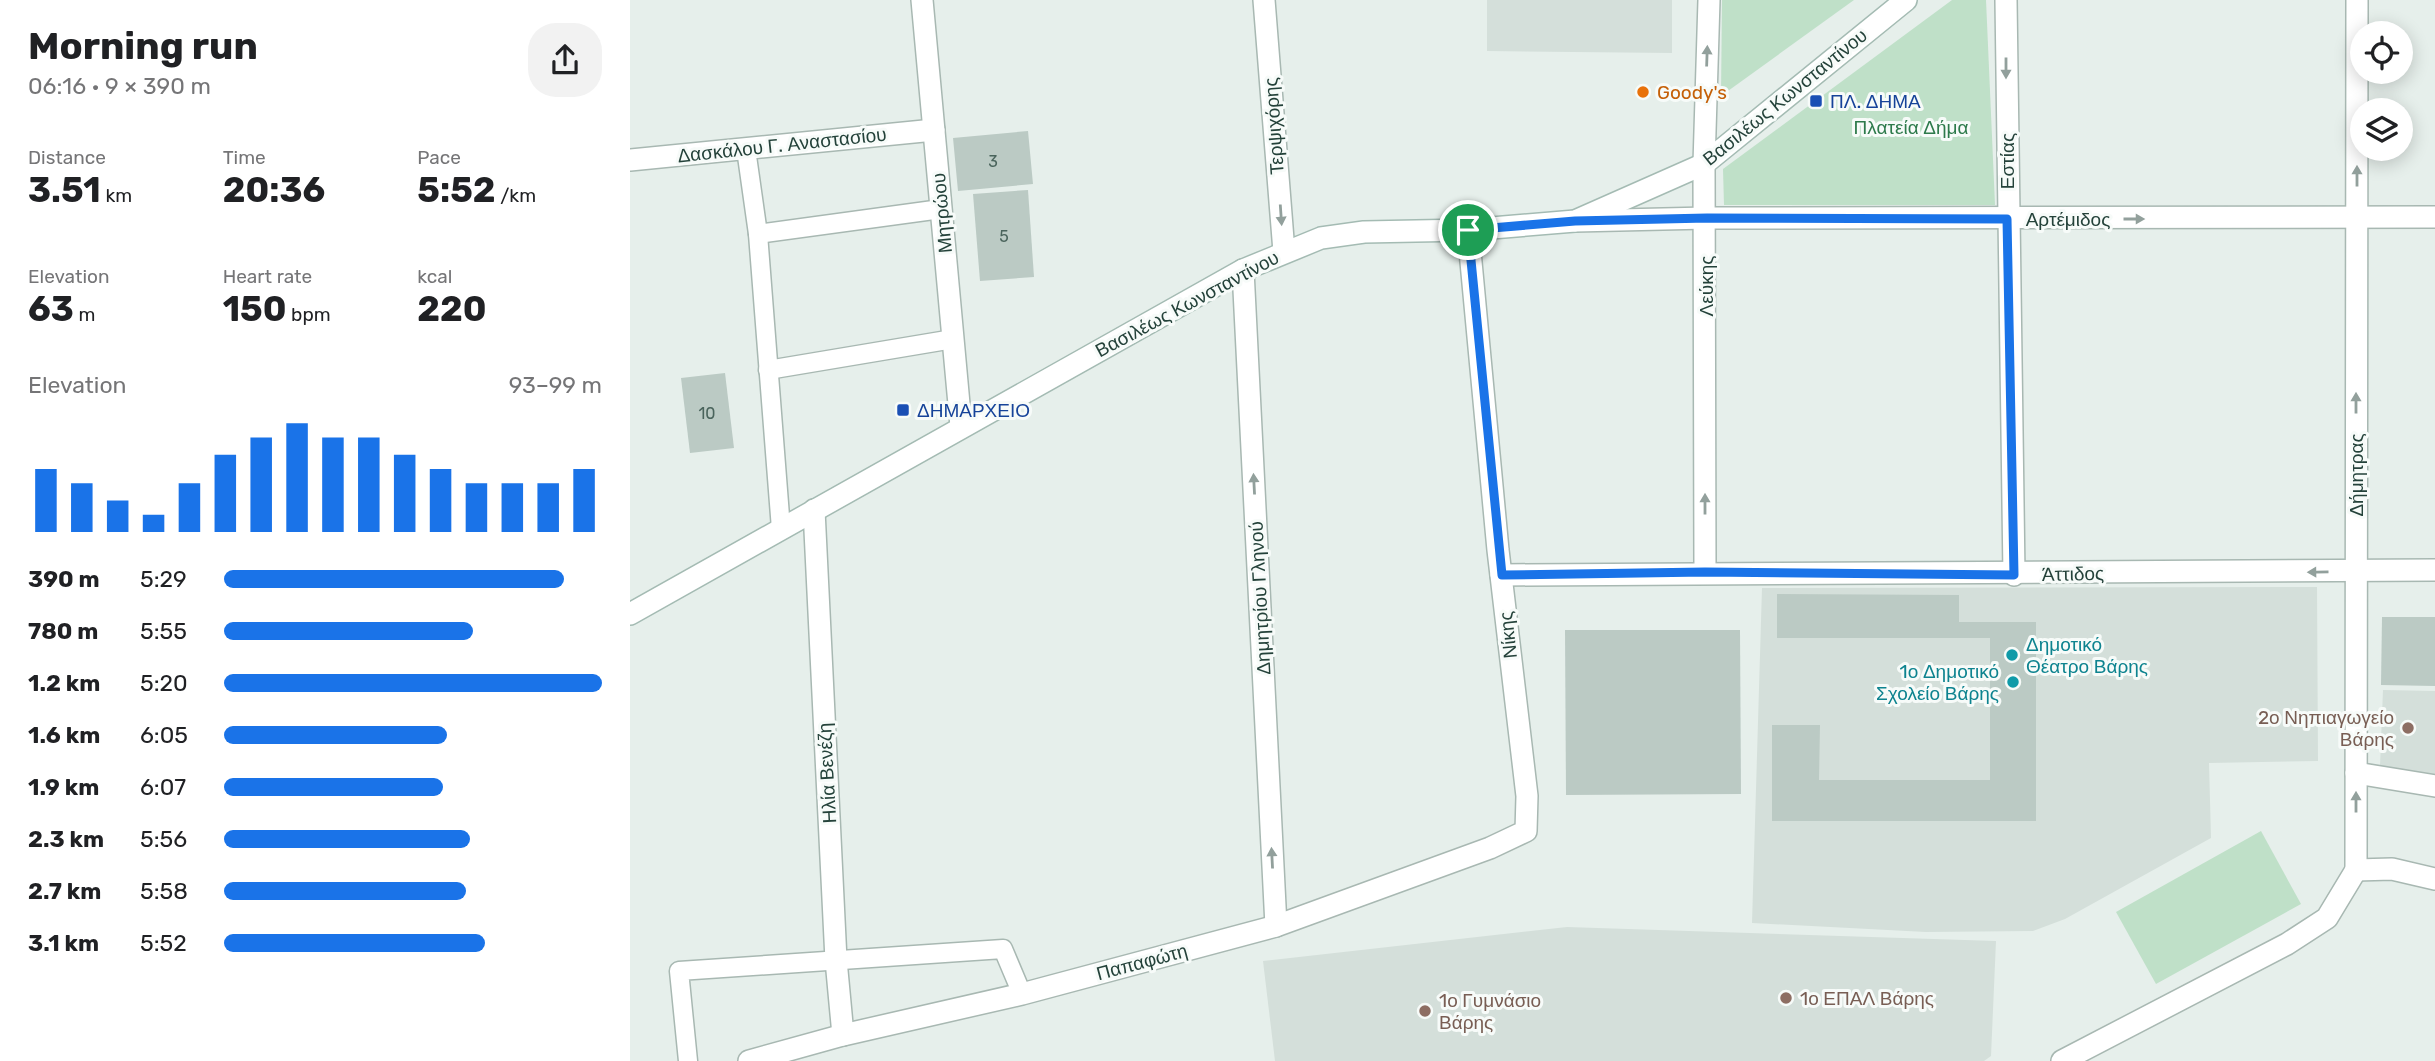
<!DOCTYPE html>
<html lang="en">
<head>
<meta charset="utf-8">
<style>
	body { margin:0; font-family:Rubik,sans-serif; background:#f2f2f2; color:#202124; height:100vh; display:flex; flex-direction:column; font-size:26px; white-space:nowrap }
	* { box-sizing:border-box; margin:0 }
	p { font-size:23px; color:#757577 }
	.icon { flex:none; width:38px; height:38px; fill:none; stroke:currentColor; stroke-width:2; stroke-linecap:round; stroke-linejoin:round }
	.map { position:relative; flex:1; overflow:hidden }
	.sheet { display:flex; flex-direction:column; background:#fff; width:630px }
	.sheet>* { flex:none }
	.controls { position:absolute; left:1720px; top:21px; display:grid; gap:14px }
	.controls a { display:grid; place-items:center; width:63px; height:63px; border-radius:50%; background:#fff; box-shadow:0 4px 18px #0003; font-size:35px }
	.pin { position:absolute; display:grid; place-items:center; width:60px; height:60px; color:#fff; margin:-30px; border:4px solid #fff; border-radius:50%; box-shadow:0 2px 7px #0007 }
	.round { display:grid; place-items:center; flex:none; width:74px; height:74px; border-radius:28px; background:#f2f2f2 }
	.overview { display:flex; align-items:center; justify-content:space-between; height:119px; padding:0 28px }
	h1 { font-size:38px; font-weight:700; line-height:52px }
	.metrics { display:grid; grid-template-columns:repeat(3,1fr); gap:10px; height:119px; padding:7px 28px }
	.metrics div { display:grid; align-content:center }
	.metrics b { font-size:35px; font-weight:700 }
	.metrics small { font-size:19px; font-weight:400 }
	.metrics p { font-size:19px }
	.chart { height:196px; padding:14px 28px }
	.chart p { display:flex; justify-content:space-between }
	.chart svg { width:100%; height:126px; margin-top:7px; stroke:#1a73e8; stroke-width:6 }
	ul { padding:0 28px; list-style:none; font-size:23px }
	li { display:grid; grid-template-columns:112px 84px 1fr; align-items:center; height:52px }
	li i { height:18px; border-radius:9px; background:#1a73e8 }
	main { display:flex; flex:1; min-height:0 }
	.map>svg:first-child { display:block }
	.built { fill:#d4dfda }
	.green { fill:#bfe0c8 }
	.building { fill:#bbcac4 }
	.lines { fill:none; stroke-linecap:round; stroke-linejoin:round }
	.service-casing { stroke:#a8b8b2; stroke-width:21 }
	.minor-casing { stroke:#a8b8b2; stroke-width:24 }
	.secondary-casing { stroke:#a4bbb3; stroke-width:24 }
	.service { stroke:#fff; stroke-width:18 }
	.minor { stroke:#fff; stroke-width:21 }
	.secondary { stroke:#fff; stroke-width:21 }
	.oneway { fill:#92a09c }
	.route-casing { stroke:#fff; stroke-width:14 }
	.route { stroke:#1a73e8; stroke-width:9 }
	.food-dot { fill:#e8710a; stroke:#f7fbf9; stroke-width:2.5 }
	.transit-dot { fill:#1a4fb4; stroke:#f7fbf9; stroke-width:2.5 }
	.culture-dot { fill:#0f9aa8; stroke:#f7fbf9; stroke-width:2.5 }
	.education-dot { fill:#8d6e63; stroke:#f7fbf9; stroke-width:2.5 }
	.labels { text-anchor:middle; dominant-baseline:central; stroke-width:6; stroke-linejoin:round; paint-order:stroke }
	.number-label { font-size:16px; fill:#4a645c }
	.food-label { font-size:19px; fill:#c56008; stroke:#f7fbf9; text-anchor:start }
	.street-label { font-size:19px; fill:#24423a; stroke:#f7fbf9 }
	.transit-label { font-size:19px; fill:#164399; stroke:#f7fbf9; text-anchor:start }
	.park-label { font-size:19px; fill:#2d7a4b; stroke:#f7fbf9 }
	.culture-label { font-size:19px; fill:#0d838f; stroke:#f7fbf9; text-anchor:start }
	.education-label { font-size:19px; fill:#785e54; stroke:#f7fbf9; text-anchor:start }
</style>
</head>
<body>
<main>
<section class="sheet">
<div class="overview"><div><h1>Morning run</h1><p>06:16 · 9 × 390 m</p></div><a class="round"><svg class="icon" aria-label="share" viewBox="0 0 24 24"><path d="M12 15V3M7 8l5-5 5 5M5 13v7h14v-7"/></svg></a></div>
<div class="metrics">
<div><p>Distance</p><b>3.51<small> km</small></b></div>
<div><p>Time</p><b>20:36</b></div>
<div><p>Pace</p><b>5:52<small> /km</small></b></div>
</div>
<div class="metrics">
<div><p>Elevation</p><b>63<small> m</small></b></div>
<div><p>Heart rate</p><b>150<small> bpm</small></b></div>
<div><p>kcal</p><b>220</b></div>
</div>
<div class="chart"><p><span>Elevation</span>93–99 m</p>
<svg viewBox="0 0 160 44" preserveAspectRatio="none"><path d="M5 44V22M15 44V27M25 44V33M35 44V38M45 44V27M55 44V17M65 44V11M75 44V6M85 44V11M95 44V11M105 44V17M115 44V22M125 44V27M135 44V27M145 44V27M155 44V22"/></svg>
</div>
<ul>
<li><b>390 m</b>5:29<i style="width:90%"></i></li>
<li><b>780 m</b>5:55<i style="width:66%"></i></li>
<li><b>1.2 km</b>5:20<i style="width:100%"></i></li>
<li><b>1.6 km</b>6:05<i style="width:59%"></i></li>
<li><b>1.9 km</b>6:07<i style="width:58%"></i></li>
<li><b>2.3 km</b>5:56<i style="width:65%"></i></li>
<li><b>2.7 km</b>5:58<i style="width:64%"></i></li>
<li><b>3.1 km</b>5:52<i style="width:69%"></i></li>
</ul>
</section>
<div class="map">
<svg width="1805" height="1061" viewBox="0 0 1805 1061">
	<rect width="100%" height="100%" fill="#e6efeb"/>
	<g class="built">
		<path d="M857,0H1042V53L857,51Z"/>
		<path d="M1687,587L1688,761L1579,763L1581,838L1435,919L1403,931L1296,932L1122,923L1132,588Z"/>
		<path d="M1753,690L1805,691V776L1750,766Z"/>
		<path d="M937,927L1366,941L1361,1056L1354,1061H645L633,961Z"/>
	</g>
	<g class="green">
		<path d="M1092,0H1224L1091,96Z"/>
		<path d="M1322,0H1356L1365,205H1094L1093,169Z"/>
		<path d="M1631,831L1671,904L1526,984L1486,912Z"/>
	</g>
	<g class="building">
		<path d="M398,131L403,184L328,191L323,138Z"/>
		<path d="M398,190L404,277L350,281L343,194Z"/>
		<path d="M95,373L104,448L60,453L51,378Z"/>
		<path d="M1147,594L1329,595V622H1406V821H1142V725H1190L1189,780H1360V638H1147Z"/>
		<path d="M1752,617H1805V686L1751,685Z"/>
		<path d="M935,630H1110L1111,794L936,795Z"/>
	</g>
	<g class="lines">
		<defs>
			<g id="service">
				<path d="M116,149L128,234L151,529"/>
				<path d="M128,234L311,209"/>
				<path d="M138,370L323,339"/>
				<path d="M58,1061L49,971L373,949L392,994"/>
			</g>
			<g id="minor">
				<path d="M292,0L331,426"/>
				<path d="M634,0L654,252"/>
				<path d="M1376,0L1384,575"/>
				<path d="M0,160L304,130"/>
				<path d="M945,221L1077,218L1805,217"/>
				<path d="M613,270L646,926"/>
				<path d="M184,510L206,960L213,1035"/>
				<path d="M1075,572L1074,164L1079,0"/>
				<path d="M871,575L1805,570"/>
				<path d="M1726,773L1805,786"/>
				<path d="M1726,870L1727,0"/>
				<path d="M1726,870L1762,869L1805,879"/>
				<path d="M119,1061L213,1035L392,994L646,926L860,848L896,831L897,796L868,550L838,230"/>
				<path d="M1432,1061L1657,944L1697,918L1726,870"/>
			</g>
			<path id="secondary" d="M0,614L613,270L691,238L734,232L838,230L945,221L1074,164L1276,0"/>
		</defs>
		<use href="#service" class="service-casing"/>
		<use href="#minor" class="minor-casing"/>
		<use href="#secondary" class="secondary-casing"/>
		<use href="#service" class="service"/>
		<use href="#minor" class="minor"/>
		<use href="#secondary" class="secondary"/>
	</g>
	<defs><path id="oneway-solid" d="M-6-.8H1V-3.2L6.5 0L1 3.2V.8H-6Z" transform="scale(1.75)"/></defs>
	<g class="oneway">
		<use href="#oneway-solid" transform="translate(1077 56) rotate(-88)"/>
		<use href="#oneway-solid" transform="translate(1376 68) rotate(90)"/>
		<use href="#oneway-solid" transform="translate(1727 176) rotate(-90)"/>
		<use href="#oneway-solid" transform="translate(651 215) rotate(86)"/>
		<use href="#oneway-solid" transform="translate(1504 219)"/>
		<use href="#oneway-solid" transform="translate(1726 403) rotate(-90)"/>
		<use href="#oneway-solid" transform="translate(624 484) rotate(-93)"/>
		<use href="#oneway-solid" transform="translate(1075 504) rotate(-90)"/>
		<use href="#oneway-solid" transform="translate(1688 572) rotate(179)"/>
		<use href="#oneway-solid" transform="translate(1726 802) rotate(-90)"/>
		<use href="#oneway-solid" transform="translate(642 858) rotate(-93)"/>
	</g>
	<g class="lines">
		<defs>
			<path id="route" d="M1077,218L1377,219L1384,575L1075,572L872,575L838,230L945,221Z"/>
		</defs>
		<use href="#route" class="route-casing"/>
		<use href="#route" class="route"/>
	</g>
	<circle class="food-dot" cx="1013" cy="92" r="7"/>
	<g class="transit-dot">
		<rect x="1179" y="94" width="14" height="14" rx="3.5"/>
		<rect x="266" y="403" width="14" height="14" rx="3.5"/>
	</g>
	<g class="culture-dot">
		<circle cx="1382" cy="655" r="7"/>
		<circle cx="1383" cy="682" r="7"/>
	</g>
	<g class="education-dot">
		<circle cx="1778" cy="728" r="7"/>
		<circle cx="1156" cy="998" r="7"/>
		<circle cx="795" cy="1011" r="7"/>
	</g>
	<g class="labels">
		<g class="number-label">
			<text x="363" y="161">3</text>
			<text x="374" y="236">5</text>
			<text x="77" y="413">10</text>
		</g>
		<g class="food-label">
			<text x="1027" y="92">Goody's</text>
		</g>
		<g class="street-label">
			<text transform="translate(1155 97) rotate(-39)">Βασιλέως Κωνσταντίνου</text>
			<text transform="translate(644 126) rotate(-94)">Τερψιχόρης</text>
			<text transform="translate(152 145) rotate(-6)">Δασκάλου Γ. Αναστασίου</text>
			<text transform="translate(1377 161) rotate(-90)">Εστίας</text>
			<text transform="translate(312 213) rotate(-95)">Μητρώου</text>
			<text x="1438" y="219">Αρτέμιδος</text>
			<text transform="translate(1076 286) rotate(-90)">Λεύκης</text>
			<text transform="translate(557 304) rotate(-28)">Βασιλέως Κωνσταντίνου</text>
			<text transform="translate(1726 475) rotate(-90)">Δήμητρας</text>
			<text transform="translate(1443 574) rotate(-1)">Άττιδος</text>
			<text transform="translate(630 598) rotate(-93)">Δημητρίου Γληνού</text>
			<text transform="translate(878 635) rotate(-96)">Νίκης</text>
			<text transform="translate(197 773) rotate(-93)">Ηλία Βενέζη</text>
			<text transform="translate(512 962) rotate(-15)">Παπαφώτη</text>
		</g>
		<g class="transit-label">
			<text x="1200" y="101">ΠΛ. ΔΗΜΑ</text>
			<text x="287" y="410">ΔΗΜΑΡΧΕΙΟ</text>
		</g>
		<g class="park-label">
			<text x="1281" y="127">Πλατεία Δήμα</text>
		</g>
		<g class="culture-label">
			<text x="1396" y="644">Δημοτικό<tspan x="1396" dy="22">Θέατρο Βάρης</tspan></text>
			<text x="1369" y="671" text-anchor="end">1ο Δημοτικό<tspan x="1369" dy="22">Σχολείο Βάρης</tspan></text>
		</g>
		<g class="education-label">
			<text x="1764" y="717" text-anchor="end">2ο Νηπιαγωγείο<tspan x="1764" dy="22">Βάρης</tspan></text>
			<text x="1170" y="998">1ο ΕΠΑΛ Βάρης</text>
			<text x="809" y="1000">1ο Γυμνάσιο<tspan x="809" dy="22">Βάρης</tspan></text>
		</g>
	</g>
</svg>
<div class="controls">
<a><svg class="icon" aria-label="locate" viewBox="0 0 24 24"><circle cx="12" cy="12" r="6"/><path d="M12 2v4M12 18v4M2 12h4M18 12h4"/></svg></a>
<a><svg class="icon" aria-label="layers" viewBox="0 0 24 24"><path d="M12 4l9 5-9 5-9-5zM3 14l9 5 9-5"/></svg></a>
</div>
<div class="pin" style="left:838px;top:230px;background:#1e9e55"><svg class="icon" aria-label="arrive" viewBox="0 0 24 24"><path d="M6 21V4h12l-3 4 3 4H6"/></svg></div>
</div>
</main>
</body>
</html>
